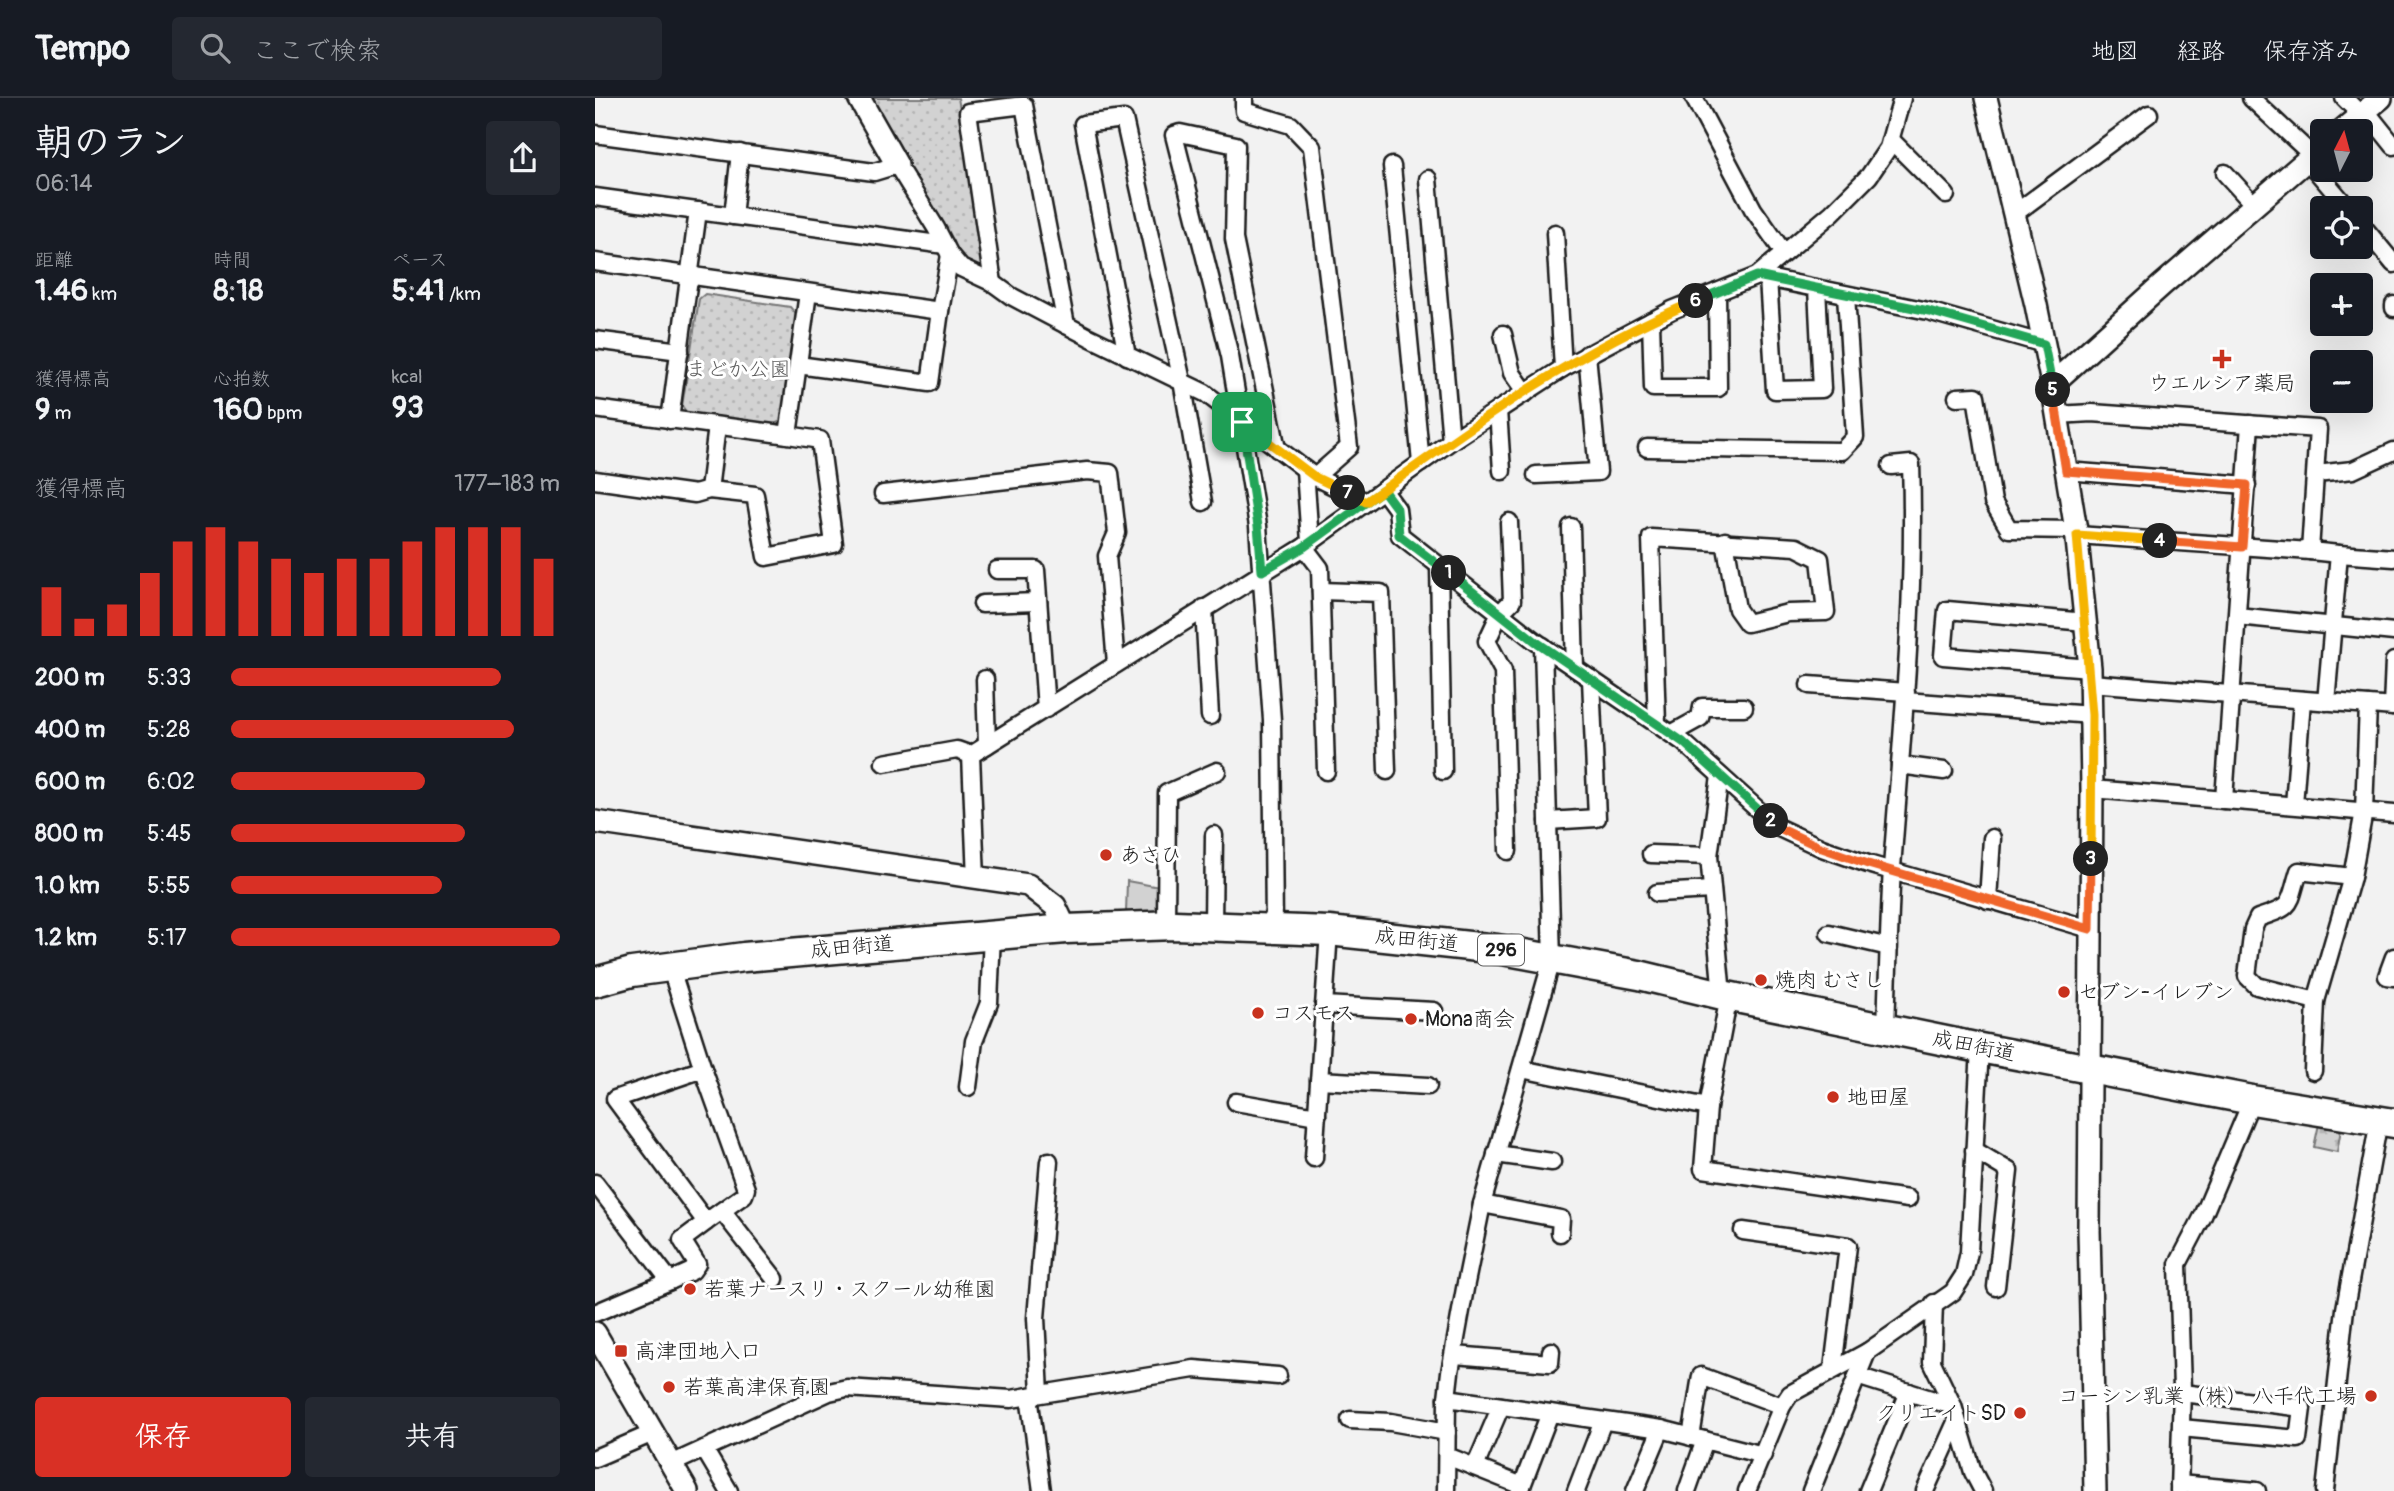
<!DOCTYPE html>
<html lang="ja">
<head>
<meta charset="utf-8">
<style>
	body { margin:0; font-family:Pangolin,"Klee One",sans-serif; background:#242831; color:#f1f3f6; height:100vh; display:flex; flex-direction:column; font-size:26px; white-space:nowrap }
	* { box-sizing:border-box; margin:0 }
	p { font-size:23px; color:#9ea1a6 }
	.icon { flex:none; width:38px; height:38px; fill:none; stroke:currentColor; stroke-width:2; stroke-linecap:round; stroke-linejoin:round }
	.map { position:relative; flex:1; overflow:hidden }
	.panel { display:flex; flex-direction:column; background:#171b24; width:595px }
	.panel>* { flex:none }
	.needle { width:46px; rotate:6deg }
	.tools { position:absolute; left:1715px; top:21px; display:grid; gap:14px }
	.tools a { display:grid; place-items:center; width:63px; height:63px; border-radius:7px; background:#171b24; box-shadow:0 7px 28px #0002; font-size:35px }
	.pin { position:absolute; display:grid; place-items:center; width:60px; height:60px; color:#fff; margin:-30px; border-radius:14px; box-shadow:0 4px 10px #0006 }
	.km { position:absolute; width:35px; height:35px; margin:-18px; border-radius:50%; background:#222; color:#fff; font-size:19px; line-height:35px; text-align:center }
	.round { display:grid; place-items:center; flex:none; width:74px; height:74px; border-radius:7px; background:#242831 }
	.headline { display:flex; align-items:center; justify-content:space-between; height:119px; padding:0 35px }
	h1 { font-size:38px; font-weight:700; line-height:52px }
	.figures { display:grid; grid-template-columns:repeat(3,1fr); gap:10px; height:119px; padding:7px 35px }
	.figures div { display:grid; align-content:center }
	.figures b { font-size:30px; font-weight:700 }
	.figures small { font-size:19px; font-weight:400 }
	.figures p { font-size:19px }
	.chart { height:196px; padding:14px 35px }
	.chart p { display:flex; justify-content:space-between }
	.chart svg { width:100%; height:126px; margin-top:7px; stroke:#d93025; stroke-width:6 }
	.button { display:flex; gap:14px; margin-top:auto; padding:14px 35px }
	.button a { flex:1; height:80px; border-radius:7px; background:#d93025; color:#fff; font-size:28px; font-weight:700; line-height:80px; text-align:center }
	.button a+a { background:#242831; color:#f1f3f6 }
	ul { padding:0 35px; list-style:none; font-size:23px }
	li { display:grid; grid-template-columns:112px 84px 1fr; align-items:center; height:52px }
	li i { height:18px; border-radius:9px; background:#d93025 }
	header { display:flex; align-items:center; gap:42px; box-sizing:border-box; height:98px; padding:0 35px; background:#171b24; border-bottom:2px solid #363941 }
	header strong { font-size:33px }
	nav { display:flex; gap:38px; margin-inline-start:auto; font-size:24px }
	.search { width:490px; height:63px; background:#242831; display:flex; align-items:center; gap:18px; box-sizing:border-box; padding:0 24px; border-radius:7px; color:#9ea1a6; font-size:26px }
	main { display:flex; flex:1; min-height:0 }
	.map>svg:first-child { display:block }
	.grass { fill:#d2d2d2; stroke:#777; stroke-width:2 }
	.cemetery { fill:url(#cemetery-stones); stroke:#777; stroke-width:2 }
	.park { fill:url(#park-dots); stroke:#777; stroke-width:2 }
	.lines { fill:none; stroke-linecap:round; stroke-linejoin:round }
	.street-casing { stroke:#1c1c1c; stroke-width:21 }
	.secondary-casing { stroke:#1c1c1c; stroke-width:26 }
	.highway-casing { stroke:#1c1c1c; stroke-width:33 }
	.street { stroke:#fff; stroke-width:16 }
	.secondary { stroke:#fff; stroke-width:21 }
	.highway { stroke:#fff; stroke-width:28 }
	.split-1-casing { stroke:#fff; stroke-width:14 }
	.split-2-casing { stroke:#fff; stroke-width:14 }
	.split-3-casing { stroke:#fff; stroke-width:14 }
	.split-4-casing { stroke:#fff; stroke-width:14 }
	.split-5-casing { stroke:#fff; stroke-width:14 }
	.split-6-casing { stroke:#fff; stroke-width:14 }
	.split-7-casing { stroke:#fff; stroke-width:14 }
	.split-8-casing { stroke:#fff; stroke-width:14 }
	.split-1 { stroke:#22a559; stroke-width:9 }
	.split-2 { stroke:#22a559; stroke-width:9 }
	.split-3 { stroke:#f0652b; stroke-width:9 }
	.split-4 { stroke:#f5b400; stroke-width:9 }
	.split-5 { stroke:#f0652b; stroke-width:9 }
	.split-6 { stroke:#22a559; stroke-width:9 }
	.split-7 { stroke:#f5b400; stroke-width:9 }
	.split-8 { stroke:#f5b400; stroke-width:9 }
	.poi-dot { fill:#c8321e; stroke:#fff; stroke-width:2.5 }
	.labels { text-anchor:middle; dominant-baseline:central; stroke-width:6; stroke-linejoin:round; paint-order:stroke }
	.shield { fill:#fff; stroke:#606060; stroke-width:2 }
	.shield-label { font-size:19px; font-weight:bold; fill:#1c1c1c }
	.park-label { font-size:21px; fill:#5c5c5c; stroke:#fff }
	.poi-label { font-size:21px; fill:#1c1c1c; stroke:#fff; text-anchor:start }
	.street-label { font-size:21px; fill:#1c1c1c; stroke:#fff }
</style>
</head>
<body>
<header>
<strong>Tempo</strong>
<div class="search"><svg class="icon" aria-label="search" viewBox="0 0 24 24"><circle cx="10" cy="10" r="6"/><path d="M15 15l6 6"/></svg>ここで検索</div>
<nav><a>地図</a><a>経路</a><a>保存済み</a></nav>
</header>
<main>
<section class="panel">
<div class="headline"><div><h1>朝のラン</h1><p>06:14</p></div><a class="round"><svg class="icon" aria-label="share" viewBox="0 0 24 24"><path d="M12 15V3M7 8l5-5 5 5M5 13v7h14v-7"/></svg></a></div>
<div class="figures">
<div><p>距離</p><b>1.46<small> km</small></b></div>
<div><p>時間</p><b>8:18</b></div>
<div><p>ペース</p><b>5:41<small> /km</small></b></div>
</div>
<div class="figures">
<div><p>獲得標高</p><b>9<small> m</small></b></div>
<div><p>心拍数</p><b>160<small> bpm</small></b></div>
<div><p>kcal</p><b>93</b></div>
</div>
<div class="chart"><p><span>獲得標高</span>177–183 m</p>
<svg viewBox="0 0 160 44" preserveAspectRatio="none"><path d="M5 44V27M15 44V38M25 44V33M35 44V22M45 44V11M55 44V6M65 44V11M75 44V17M85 44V22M95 44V17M105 44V17M115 44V11M125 44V6M135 44V6M145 44V6M155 44V17"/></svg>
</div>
<ul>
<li><b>200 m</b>5:33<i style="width:82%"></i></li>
<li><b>400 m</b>5:28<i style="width:86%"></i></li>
<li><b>600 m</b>6:02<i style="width:59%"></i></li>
<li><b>800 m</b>5:45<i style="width:71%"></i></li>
<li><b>1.0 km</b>5:55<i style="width:64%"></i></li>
<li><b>1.2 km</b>5:17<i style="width:100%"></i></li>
</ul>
<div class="button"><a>保存</a><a>共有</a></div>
</section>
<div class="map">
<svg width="1799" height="1393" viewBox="0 0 1799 1393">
	<defs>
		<pattern id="cemetery-stones" width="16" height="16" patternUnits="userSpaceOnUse" patternTransform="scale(1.75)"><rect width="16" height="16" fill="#d2d2d2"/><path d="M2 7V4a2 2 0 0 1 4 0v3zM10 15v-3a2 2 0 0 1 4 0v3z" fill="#b4b4b4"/></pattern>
		<pattern id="park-dots" width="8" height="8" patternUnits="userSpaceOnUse" patternTransform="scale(1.75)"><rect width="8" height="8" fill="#d2d2d2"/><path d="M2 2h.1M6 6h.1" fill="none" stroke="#b4b4b4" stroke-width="1.8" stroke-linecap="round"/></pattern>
	</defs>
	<rect width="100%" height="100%" fill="#f2f2f2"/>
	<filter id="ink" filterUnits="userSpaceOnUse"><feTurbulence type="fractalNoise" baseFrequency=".0143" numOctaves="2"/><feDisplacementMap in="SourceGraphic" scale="14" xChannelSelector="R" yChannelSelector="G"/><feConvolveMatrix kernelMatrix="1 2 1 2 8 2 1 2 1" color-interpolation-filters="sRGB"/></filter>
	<g filter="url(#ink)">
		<path class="grass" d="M532,783L570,790L566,814L531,815Z"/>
		<path class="cemetery" d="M1724,1026L1746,1031L1742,1054L1719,1049Z"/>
		<g class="park">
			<path d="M267,0H363L382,103L391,169L384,172L368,163L341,130Z"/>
			<path d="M110,196L195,209L201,216L186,323L175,328L93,316L87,308L104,201Z"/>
		</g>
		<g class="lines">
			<defs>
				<g id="street">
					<path d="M649,0V13L696,27L717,49L754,349L720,379"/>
					<path d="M1099,0L1158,111L1189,155"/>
					<path d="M1656,0L1718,58"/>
					<path d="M1749,0L1766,17"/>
					<path d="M1771,13L1799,48"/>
					<path d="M0,36L279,74L302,67L341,130L355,157L366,170L398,185L416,198L494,239L610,295L720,379L771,404"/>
					<path d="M1296,42L1351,97"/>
					<path d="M1712,62L1753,110"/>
					<path d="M797,68L826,365"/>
					<path d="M1630,75L1660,108"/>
					<path d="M833,81L856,343"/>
					<path d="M0,99L350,147"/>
					<path d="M1419,116L1554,16"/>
					<path d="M138,118L145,55"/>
					<path d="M1766,126L1799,166"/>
					<path d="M960,135L968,270"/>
					<path d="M0,164L345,213L355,157"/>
					<path d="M1162,178L1333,213L1449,246"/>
					<path d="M1173,180L1180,292L1227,291L1222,190"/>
					<path d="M398,185L373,14L429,7L471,227"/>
					<path d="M1799,207V210"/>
					<path d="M1056,223L1058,290H1123L1122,194"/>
					<path d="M908,236L917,275L931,295"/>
					<path d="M0,242L85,253"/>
					<path d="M532,258L488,26L529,21L587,283L608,404"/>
					<path d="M203,267L335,285L345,213"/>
					<path d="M1362,299L1381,298L1398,404L1414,431L1481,432"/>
					<path d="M0,311L193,337"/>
					<path d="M903,312L907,373"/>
					<path d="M1462,317L1497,315L1723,331L1715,453L1744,456L1731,604"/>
					<path d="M75,322L103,113"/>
					<path d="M1052,350L1247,353L1260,339L1251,197"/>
					<path d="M710,372L715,444"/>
					<path d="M1471,373L1652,387"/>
					<path d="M1721,376L1758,372L1799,353"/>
					<path d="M941,377L1003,374L992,256"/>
					<path d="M0,382L100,396L114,392L160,397L171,459L239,446L225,342L193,337L213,195"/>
					<path d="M114,392L122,328"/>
					<path d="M788,392L802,411L805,437L940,543L1088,644L1182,729L1227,750L1273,766L1495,831"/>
					<path d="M288,396L492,373L515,375L522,435L512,458L521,566"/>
					<path d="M976,429L980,570"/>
					<path d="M1482,437L1715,453"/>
					<path d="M709,449L725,470L731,673"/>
					<path d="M1744,456L1799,460"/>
					<path d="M844,468L848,673"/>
					<path d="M402,472H441L451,611"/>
					<path d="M726,493L786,495L792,673"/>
					<path d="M387,506L443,504"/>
					<path d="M609,510L615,618"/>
					<path d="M1642,518L1799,534"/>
					<path d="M1491,524L1352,512L1348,558L1495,570"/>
					<path d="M390,581L392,647"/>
					<path d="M1495,585L1799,609"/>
					<path d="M1214,587L1311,594"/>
					<path d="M1310,603L1497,617"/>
					<path d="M1797,609L1799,563"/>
					<path d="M1062,626L1056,440L1201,449L1225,461L1231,514L1193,515L1152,525L1142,511L1130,443"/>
					<path d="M1076,636L1105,620L1107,609H1149"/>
					<path d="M289,665L362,652L376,657"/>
					<path d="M1305,667L1349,673"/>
					<path d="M1125,678L1114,758L1127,897"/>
					<path d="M1497,691L1799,716"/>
					<path d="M1629,702L1655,326"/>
					<path d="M1699,707L1707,602"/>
					<path d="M953,723L1002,720L996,581"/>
					<path d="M913,753L908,573L892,543L905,515L917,503L914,424"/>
					<path d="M1056,756L1114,758"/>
					<path d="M381,781L376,657L709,449L856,343L968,270L1077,212L1162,178L1237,115L1274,78L1293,50L1307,0"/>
					<path d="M1062,795L1117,792"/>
					<path d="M1393,802L1397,740"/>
					<path d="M571,827L572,695L622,673"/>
					<path d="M618,828L619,737"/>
					<path d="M679,830L677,622L663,428L635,258L579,37L585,35L641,47L639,141L682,351"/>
					<path d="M1234,835L1294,849"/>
					<path d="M1799,859L1792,878L1799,879"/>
					<path d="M75,868L108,971"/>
					<path d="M1134,898L1113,1009L1108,1071L1313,1101"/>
					<path d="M1721,903L1662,888L1652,878L1658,831L1663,820C1700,808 1693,808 1704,773L1757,779"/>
					<path d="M729,907L839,913"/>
					<path d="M1291,929C1293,876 1294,823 1297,770C1307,635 1321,501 1316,366L1296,368"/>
					<path d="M108,971L151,1091L149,1097L111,1124L20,1001Z"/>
					<path d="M926,971L1113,1009"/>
					<path d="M1718,973L1721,903L1757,779L1769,713L1773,607"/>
					<path d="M724,982L833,988"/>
					<path d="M373,989L379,943L394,905L397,836"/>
					<path d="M641,1004L722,1018"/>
					<path d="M1379,1052L1414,1073L1401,1189"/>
					<path d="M901,1056L957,1064"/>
					<path d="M719,1060L734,833"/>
					<path d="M0,1085L75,1183L0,1215"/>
					<path d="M887,1106L966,1121L965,1135"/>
					<path d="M127,1113L180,1181"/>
					<path d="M1148,1133L1253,1148L1238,1271"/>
					<path d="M75,1183L97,1173L102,1166L87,1142L111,1124"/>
					<path d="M1339,1205L1337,1264L1358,1308L1378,1374L1388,1393"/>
					<path d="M860,1257L955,1265L956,1253"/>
					<path d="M1262,1278L1358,1308"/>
					<path d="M445,1295L441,1220L454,1063"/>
					<path d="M434,1298L447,1393"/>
					<path d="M852,1300L1066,1331L1168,1357"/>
					<path d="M755,1322L796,1324L852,1334"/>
					<path d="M1586,1330L1703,1341L1707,1310L1587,1295"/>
					<path d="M1096,1339L1106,1278L1187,1308"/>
					<path d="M109,1351L134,1393"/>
					<path d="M852,1358L927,1388"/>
					<path d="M0,1360L58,1335"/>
					<path d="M76,1366L234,1294L252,1290L416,1301L599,1271L683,1278"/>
					<path d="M880,1369L906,1308"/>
					<path d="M1584,1386L1662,1393"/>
					<path d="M851,1393L852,1300L855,1274L871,1185L887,1106L957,862L948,548"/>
					<path d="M925,1393L955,1315"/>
					<path d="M981,1393L1008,1323"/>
					<path d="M1040,1393L1066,1331"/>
					<path d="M1092,1393L1110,1342"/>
					<path d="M1152,1393L1187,1308L1195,1296L1272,1254L1358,1194L1369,1177L1374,1154L1385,950"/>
					<path d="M1216,1393L1272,1254"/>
					<path d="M1273,1393L1314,1294"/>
					<path d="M1330,1393L1362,1322"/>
					<path d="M1584,1393L1587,1291L1583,1166L1608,1118L1657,1002"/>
					<path d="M1730,1393L1750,1211L1784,1022"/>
				</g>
				<g id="secondary">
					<path d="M264,0L302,67"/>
					<path d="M1391,0L1441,207L1457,286L1481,432L1495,570L1497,691L1494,1132L1500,1393"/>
					<path d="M1746,33L1786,0"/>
					<path d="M1457,286L1567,187L1727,49"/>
					<path d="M0,724L433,787L460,808L471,831"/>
					<path d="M0,1235L92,1393"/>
				</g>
				<path id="highway" d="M0,884L37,874L149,859L471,831L580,827L734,833L902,851L1044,877L1127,897L1385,950L1657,1002L1799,1025"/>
			</defs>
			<use href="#street" class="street-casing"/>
			<use href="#secondary" class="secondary-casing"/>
			<use href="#highway" class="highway-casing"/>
			<use href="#street" class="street"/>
			<use href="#secondary" class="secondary"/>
			<use href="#highway" class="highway"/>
		</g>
	</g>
	<g class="lines" filter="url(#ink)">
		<defs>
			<path id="split-1" d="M647,324L663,428L667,473L709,449L788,392L802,411L804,437L854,475"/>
			<path id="split-2" d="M854,475L940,543L1088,644L1176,723"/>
			<path id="split-3" d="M1176,723L1182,729L1227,750L1273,766L1495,831L1496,761"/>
			<path id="split-4" d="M1496,761L1497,617L1482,437L1565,443"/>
			<path id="split-5" d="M1458,292L1471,373L1652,387L1647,449L1565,443"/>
			<path id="split-6" d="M1101,203L1162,178L1334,213L1449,246L1458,292"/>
			<path id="split-7" d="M753,395L771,404C875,329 981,252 1101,203"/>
			<path id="split-8" d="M647,324L720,379L753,395"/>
		</defs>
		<use href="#split-1" class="split-1-casing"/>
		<use href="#split-2" class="split-2-casing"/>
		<use href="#split-3" class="split-3-casing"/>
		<use href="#split-4" class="split-4-casing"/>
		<use href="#split-5" class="split-5-casing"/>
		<use href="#split-6" class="split-6-casing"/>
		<use href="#split-7" class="split-7-casing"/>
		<use href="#split-8" class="split-8-casing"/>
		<use href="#split-1" class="split-1"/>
		<use href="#split-2" class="split-2"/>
		<use href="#split-3" class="split-3"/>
		<use href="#split-4" class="split-4"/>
		<use href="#split-5" class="split-5"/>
		<use href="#split-6" class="split-6"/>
		<use href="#split-7" class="split-7"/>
		<use href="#split-8" class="split-8"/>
	</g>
	<g class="poi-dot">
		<path d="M1623.5 250.5h7v7h7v7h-7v7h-7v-7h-7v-7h7z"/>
		<circle cx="511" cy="757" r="7"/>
		<circle cx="1166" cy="882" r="7"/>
		<circle cx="1469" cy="894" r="7"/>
		<circle cx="663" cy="915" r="7"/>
		<circle cx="816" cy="921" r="7"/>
		<circle cx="1238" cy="999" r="7"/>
		<circle cx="95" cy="1191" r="7"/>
		<rect x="19" y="1246" width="14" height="14" rx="3.5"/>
		<circle cx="74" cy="1289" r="7"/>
		<circle cx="1776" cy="1298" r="7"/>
		<circle cx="1425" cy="1315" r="7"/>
	</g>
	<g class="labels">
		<rect class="shield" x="883" y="836.5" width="46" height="31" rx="5"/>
		<g class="shield-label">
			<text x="906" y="852">296</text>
		</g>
		<g class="park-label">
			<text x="143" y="271">まどか公園</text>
		</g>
		<g class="poi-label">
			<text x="1627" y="285" text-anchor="middle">ウエルシア薬局</text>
			<text x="525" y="757">あさひ</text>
			<text x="1180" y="882">焼肉 むさし</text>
			<text x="1483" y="894">セブン-イレブン</text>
			<text x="677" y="915">コスモス</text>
			<text x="830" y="921">Mona商会</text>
			<text x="1252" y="999">地田屋</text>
			<text x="109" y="1191">若葉ナースリ・スクール幼稚園</text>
			<text x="40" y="1253">高津団地入口</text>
			<text x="88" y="1289">若葉高津保育園</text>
			<text x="1762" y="1298" text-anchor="end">コーシン乳業（株） 八千代工場</text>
			<text x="1411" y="1315" text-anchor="end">クリエイトSD</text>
		</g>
		<g class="street-label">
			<text transform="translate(822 842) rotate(6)">成田街道</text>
			<text transform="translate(257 849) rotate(-5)">成田街道</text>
			<text transform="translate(1379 948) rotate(11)">成田街道</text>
		</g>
	</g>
</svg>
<div class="tools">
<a><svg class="needle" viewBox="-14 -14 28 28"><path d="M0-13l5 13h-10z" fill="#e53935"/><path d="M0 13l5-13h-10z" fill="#9ea1a6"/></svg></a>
<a><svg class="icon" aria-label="locate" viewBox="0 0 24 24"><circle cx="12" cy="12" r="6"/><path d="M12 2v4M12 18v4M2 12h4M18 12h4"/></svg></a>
<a>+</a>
<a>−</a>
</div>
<div class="pin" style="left:647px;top:324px;background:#1e9e55"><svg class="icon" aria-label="arrive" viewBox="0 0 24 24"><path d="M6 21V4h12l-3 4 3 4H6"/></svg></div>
<b class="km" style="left:854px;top:475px">1</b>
<b class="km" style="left:1176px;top:723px">2</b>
<b class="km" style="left:1496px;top:761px">3</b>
<b class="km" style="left:1565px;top:443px">4</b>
<b class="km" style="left:1458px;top:292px">5</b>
<b class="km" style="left:1101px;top:203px">6</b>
<b class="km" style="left:753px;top:395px">7</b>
</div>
</main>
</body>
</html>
